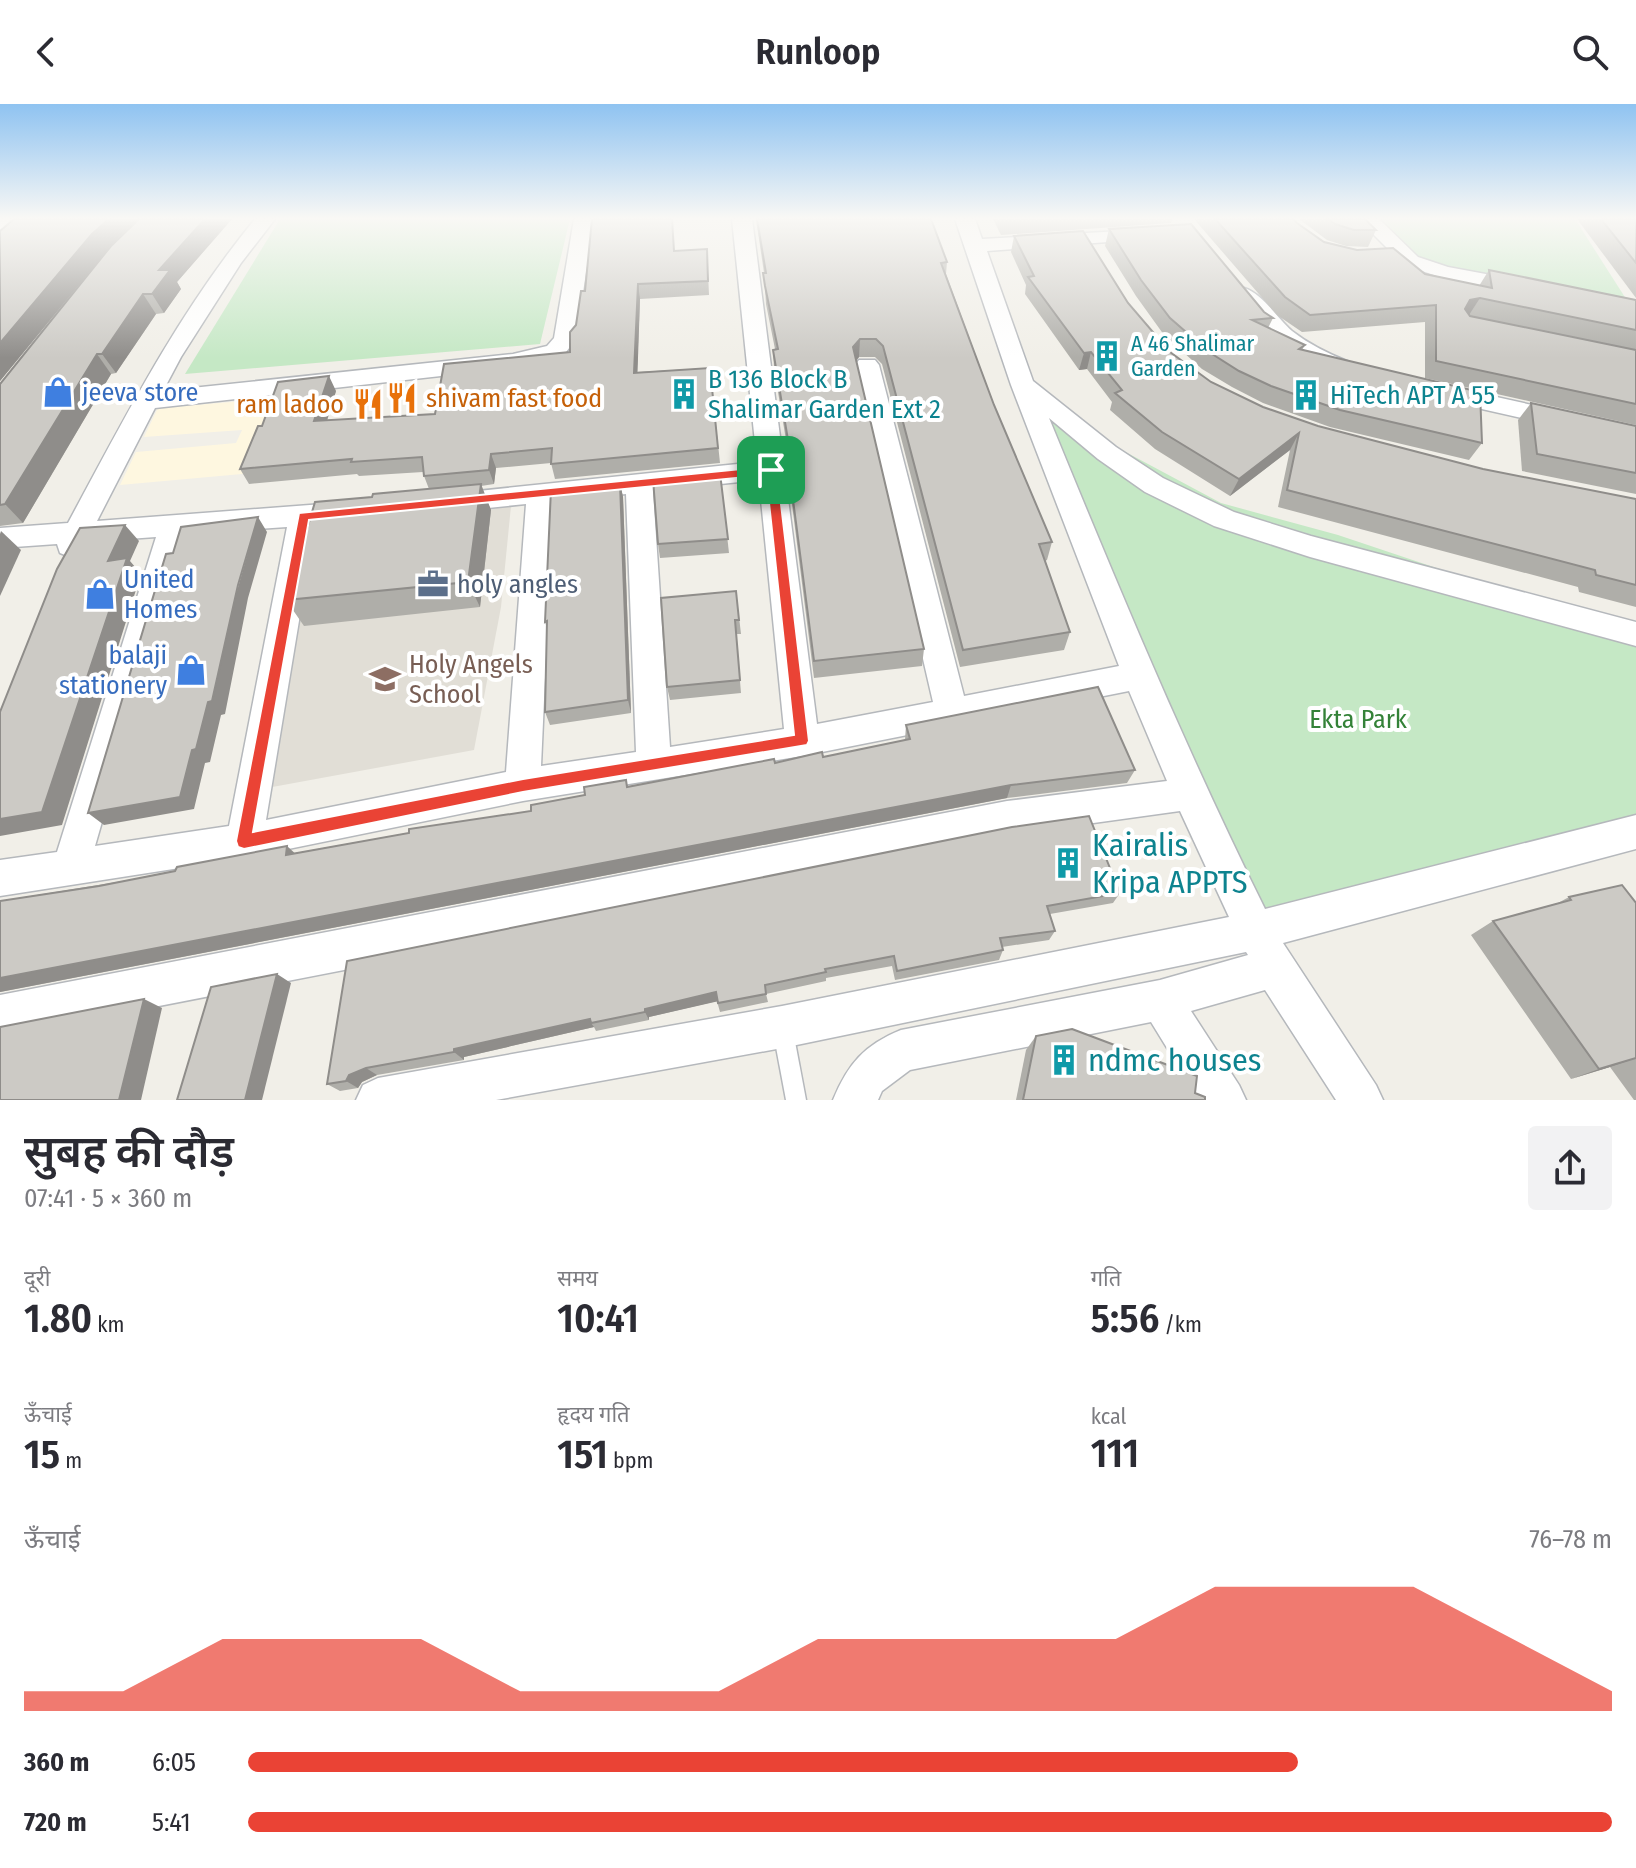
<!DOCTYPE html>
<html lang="hi">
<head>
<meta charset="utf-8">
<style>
	body { margin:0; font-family:"Fira Sans Condensed","Noto Sans Devanagari",sans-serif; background:#f2f2f3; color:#2b2b33; height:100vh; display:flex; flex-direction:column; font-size:30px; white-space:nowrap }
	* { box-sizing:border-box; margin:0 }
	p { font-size:26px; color:#7c7c81 }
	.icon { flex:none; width:44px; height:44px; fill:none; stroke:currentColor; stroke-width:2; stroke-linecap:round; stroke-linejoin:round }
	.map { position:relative; height:996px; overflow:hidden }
	.drawer { display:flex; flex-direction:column; background:#fff; flex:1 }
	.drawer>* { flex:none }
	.pin { position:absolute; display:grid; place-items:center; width:68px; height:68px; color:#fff; margin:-34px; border-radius:16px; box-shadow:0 4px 12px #0006 }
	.round { display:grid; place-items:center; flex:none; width:84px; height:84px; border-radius:8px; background:#f2f2f3 }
	.head { display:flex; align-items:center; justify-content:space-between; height:136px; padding:0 24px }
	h1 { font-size:44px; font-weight:600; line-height:60px }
	.stats { display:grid; grid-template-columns:repeat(3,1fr); gap:12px; height:136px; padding:8px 24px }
	.stats div { display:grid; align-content:center }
	.stats b { font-size:40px; font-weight:600 }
	.stats small { font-size:22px; font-weight:400 }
	.stats p { font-size:22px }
	.chart { height:224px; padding:16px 24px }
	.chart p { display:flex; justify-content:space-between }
	.chart svg { width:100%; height:144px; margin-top:8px; fill:#ea4335; opacity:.7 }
	ul { padding:0 24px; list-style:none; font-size:26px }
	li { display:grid; grid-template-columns:128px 96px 1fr; align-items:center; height:60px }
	li i { height:20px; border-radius:10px; background:#ea4335 }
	header { display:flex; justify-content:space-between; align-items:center; height:104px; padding:0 24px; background:#fff; font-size:36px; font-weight:600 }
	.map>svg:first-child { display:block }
	.commercial { fill:#fef7e0 }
	.education { fill:#e1ded6 }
	.green { fill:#c5e8c5 }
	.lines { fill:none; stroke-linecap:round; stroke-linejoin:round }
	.lane-casing { stroke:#b5b8bc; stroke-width:3 }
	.street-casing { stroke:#b5b8bc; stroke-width:3 }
	.secondary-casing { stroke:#b6babf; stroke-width:3 }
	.lane { fill:#fff; fill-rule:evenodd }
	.street { fill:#fff; fill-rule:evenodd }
	.secondary { fill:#fff; fill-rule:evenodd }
	.wall { fill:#afaea9 }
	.shaded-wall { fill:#8f8d8a }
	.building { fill:#cccac5; stroke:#8f8d8a; stroke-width:2 }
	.route { fill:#ea4335; stroke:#fff; stroke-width:2; fill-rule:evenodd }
	.labels { text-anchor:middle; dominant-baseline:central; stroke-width:8; stroke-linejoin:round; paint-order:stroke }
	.far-culture-label { font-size:22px; fill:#0d838f; stroke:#fff; text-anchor:start }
	.culture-label { font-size:26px; fill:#0d838f; stroke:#fff; text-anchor:start }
	.shop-label { font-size:26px; fill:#366cbe; stroke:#fff; text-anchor:start }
	.food-label { font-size:26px; fill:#c56008; stroke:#fff; text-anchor:start }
	.service-label { font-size:26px; fill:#4e5e75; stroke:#fff; text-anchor:start }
	.education-label { font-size:26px; fill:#785e54; stroke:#fff; text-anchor:start }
	.park-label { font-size:26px; fill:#348238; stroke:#fff }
	.near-culture-label { font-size:32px; fill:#0d838f; stroke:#fff; text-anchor:start }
</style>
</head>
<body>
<header><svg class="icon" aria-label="back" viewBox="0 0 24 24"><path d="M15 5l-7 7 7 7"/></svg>Runloop<svg class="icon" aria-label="search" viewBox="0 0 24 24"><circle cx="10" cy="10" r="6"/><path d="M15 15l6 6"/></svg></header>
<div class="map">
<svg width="1636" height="996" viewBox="0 0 1636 996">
	<rect width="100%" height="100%" fill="#f1efe8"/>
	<path class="commercial" d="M281,294L253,369L120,381L136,348L236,339L242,326L144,333L158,304Z"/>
	<path class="education" d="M511,402L501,503L474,646L256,686L318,423Z"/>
	<g class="green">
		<path d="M280,115H570L540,240L185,270Z"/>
		<path d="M1370,115H1575L1628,198L1410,155Z"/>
		<path d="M1045,305L1221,399L1338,431L1636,531V715L1257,817Z"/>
	</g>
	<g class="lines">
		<defs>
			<path id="lane" d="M783,917L790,920L793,927L806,996H786L773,927L776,920Z"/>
			<g id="street">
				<path d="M255,115H275L241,159L181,253L163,287L513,250L547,242L554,234L574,115H594L576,235L563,252L513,264L155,304L97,417L349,398L359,401L363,408L359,415L315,420L266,716L506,668L526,400L449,408L439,405L435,398L439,391L757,358L732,115H752L817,620L933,598L855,261L859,256H875L879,261L964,592L1119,562L1011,281L955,115H975L982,135L1156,125L1159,129L1149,135L987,147L1033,277L1116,343L1163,374L1234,408L1311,432L1636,518V542L1310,453L1214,422L1145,388L1098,355L1049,314C1117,480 1185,644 1265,805L1636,711V745L1283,839L1376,981L1383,996H1336L1265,886L1191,907L1239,981L1246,996H1199L1151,918L910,966L882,987L878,996H833C848,960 864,941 901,926L1160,876L1248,851L1246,848L782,944L496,996H356L363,981L378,974L782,902L1229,813L1180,707L1007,731L544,827L0,933V891L1007,697L1167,677L1129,587L802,652L523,697L244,754L0,792V756L57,748L156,433L86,438L80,449L70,453L60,449L57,440L0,444V424L68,419C125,313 178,209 255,115ZM759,376L784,625L670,643L653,387ZM626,390L636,648L541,662L553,397ZM287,423L229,722L95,742L185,430Z"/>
				<path d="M1358,115H1379L1418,153L1448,163L1529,178L1532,183L1521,189L1443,174L1404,161Z"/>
				<path d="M1244,184C1262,189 1278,215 1292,227C1310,241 1329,250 1349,258L1353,263L1349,268C1312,278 1253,219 1233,191Z"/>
				<path d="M1442,281L1636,324V340L1433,294L1430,289L1433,284Z"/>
			</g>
			<path id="secondary" d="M0,115H25L10,131L0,133Z"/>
		</defs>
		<use href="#lane" class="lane-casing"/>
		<use href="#street" class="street-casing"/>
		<use href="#secondary" class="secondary-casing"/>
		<use href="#lane" class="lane"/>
		<use href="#street" class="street"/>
		<use href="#secondary" class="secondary"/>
	</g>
	<g class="wall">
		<path d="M232,115L177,178L181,185L164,209L156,210L116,269L111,270L23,419L0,422V280L109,145L0,277V127Z"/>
		<path d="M756,115H931L947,158L946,170L994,301L1052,438L1047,456L1045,457L1070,528L1064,546L960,563L882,260L875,253H859L856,257L924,545L922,562L814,574L787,361V342L774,264L773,246L775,245L766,200L764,169Z"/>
		<path d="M993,115H1173L1171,119L1001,131Z"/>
		<path d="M1194,115H1293L1297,119L1324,138L1425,170L1479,182L1489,166L1636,196V321L1425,274V218L1302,228L1277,211Z"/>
		<path d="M1299,115H1365L1376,126L1368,143L1346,142L1327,136Z"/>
		<path d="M1577,115H1636V194Z"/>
		<path d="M1109,125L1264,208L1273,214L1268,224L1305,241L1302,246L1482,339L1469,356L1330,323L1263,299L1232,283L1202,265L1164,231L1136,192L1105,142Z"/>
		<path d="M1014,132L1128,199L1170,248L1211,278L1263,303L1318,322L1483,365L1636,395V503L1579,488L1578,483L1278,403L1290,346L1230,392L1155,345L1110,306L1112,298L1087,265L1079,266L1025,190L1026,181L1011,148Z"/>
		<path d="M707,145L709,191L640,195L637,268L710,264L720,359L555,375L551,359L496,364L494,380L481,382L491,406L480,503L304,522L286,496L372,393L429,385L424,372L423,368L359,372L357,370L249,380L240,365L262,322L336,287L327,317L435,310L570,248L585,187L675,147Z"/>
		<path d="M1531,299L1636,322V390L1522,367L1518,316Z"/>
		<path d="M720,369L729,449L660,454L658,440Z"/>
		<path d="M620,379L623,393L631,609L550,621L545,608L547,524L545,518Z"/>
		<path d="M736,487L741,530H736L741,589L670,596L667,583Z"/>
		<path d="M906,621L1135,666L1127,679L1007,694L0,888V797L295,749L531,707L629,683L775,659L823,653L905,636Z"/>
		<path d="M1120,789L1113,799L1050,810L1055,827L1049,836L1002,843L1003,846L999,856L895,876L892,862L826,874V877L766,890L768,898L720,908L717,897L649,913V916L596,927L594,923L464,953V956L377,971L362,978L358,984L340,987L327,980L347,857Z"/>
		<path d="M1569,793L1636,799V996H1634L1610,963L1571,975L1471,831L1493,817L1558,799Z"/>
		<path d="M1036,932L1195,989L1205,996H1016L1026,946Z"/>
	</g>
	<g class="shaded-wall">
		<path d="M109,115H139L105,149L0,277V239L92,130Z"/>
		<path d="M205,115H232L177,178L181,185L164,209L152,190L159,166Z"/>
		<path d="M638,180L640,195L637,283L634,269Z"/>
		<path d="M143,190L156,210L116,269L102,250Z"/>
		<path d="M1480,194L1469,211L1459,213L1470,196Z"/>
		<path d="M860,235L859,253L852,262L853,243Z"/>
		<path d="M1091,248L1087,265L1079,266L1084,249Z"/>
		<path d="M97,250L111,270L23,419L5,400Z"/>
		<path d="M329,272L336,287L322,332L314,317Z"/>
		<path d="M1299,329L1290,346L1230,392L1239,375Z"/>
		<path d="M491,350L496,364L494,380L489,366Z"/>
		<path d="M620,379L623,393L631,609L628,596Z"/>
		<path d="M481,380L491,406L480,503L468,478Z"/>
		<path d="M258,413L267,428L248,494L225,610L221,611L210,658L205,659L194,705L104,721L88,709L192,646Z"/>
		<path d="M125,421L139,437L130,457L141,470L62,721L0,732V715L108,457Z"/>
		<path d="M1,427L21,446L0,492V430Z"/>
		<path d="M1011,681L1007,694L0,888V874Z"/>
		<path d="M287,742L300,754L286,751Z"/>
		<path d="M277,870L291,879L262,996H245Z"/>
		<path d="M716,888L719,897L649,913V916L645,908V905Z"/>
		<path d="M144,895L162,904L141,996H119Z"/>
		<path d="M590,915L591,919L594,923L464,953V956L454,948V945Z"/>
		<path d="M1636,954L1610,963L1571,975L1599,965Z"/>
		<path d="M366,964L377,971L362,978L358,984L346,977L349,971Z"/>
	</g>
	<g class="building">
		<path d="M14,115H109L92,130L0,239V127Z"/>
		<path d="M139,115H205L159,166H170L152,190H143L102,250H97L5,400L0,401V280L111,142Z"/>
		<path d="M592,115H672L674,147L707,145L708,177L638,180L634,269L710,264L718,344L551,360L552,344L491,350L489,366L424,372L422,353L351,358L352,355L240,365L258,322H262L278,278L329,272L314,317L435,310L444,260L570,248V228L576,221L581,187H585Z"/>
		<path d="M757,115H931L947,158L941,159L994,301L1052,438L1039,440L1070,528L963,546L883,242L876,235H860L853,243L924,545L814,557L786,342H789L773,246L778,245L765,182L763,169H766Z"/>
		<path d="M1215,115H1293L1297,119L1324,138L1357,146L1393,144L1425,170L1492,184L1489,166L1636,196V226L1480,194L1470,196L1465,205L1470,212L1636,246V300L1436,257V201L1310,211L1285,193Z"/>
		<path d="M1328,115H1365L1376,126H1354L1335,120Z"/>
		<path d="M1601,115H1636V159Z"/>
		<path d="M1191,120L1264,208L1273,214L1252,216L1305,241L1299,245L1480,288L1482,339L1340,306L1271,282L1239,267L1209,248L1170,214L1141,176L1109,125Z"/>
		<path d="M1083,127L1128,199L1170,248L1211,278L1263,303L1318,322L1483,365L1636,395V481L1596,471L1595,466L1287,386L1299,329L1239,375L1162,328L1115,289L1122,286L1091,248L1084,249L1028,173L1034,172L1014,132Z"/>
		<path d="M1531,299L1636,322V369L1537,350Z"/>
		<path d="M720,369L728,435L658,440L653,375Z"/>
		<path d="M620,379L628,596L545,608L547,517L545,518L551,385Z"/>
		<path d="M481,380L468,478L286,496L315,398L372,393L373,390Z"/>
		<path d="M258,413L238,481L212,597L208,598L196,645L192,646L180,693L88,709L166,450L173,449L181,423Z"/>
		<path d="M125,421L108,457L127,454L42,708L0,715V608L57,465L80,424Z"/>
		<path d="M736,487L739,516H735L740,576L667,583L661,494Z"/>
		<path d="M1098,583L1135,666L1011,681L0,874V797L99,782L175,767L177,763L287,742L286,751L409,729V725L531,707V701L585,691L584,683L626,676L627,683L774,655L775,659L822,648L823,653L910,635L906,621Z"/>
		<path d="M1089,712L1120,789L1047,802L1055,827L1000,834L1003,846L897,867L894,852L825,865L826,868L765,881L766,890L718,899L716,888L645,905V908L591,919L590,915L454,945V948L366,964L349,971L346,977L327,980L347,857L1012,723Z"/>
		<path d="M1622,781L1636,799V954L1599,965L1493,817L1571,796L1569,793Z"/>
		<path d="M277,870L245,996H177L211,883Z"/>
		<path d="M144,895L119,996H0V923Z"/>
		<path d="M1072,925L1197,972L1195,989L1205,993V996H1023L1036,932Z"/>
	</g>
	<linearGradient id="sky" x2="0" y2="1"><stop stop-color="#8fc3f1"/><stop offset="0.45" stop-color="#f9f8f5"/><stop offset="1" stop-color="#f9f8f5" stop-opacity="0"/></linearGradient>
	<rect width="1636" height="254" fill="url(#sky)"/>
	<path class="route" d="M771,362L777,366L809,637L807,641L523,688L244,745L238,743L236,737L299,409ZM766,371L794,631L523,675L253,728L309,416Z"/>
	<defs>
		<symbol id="building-bare" viewBox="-9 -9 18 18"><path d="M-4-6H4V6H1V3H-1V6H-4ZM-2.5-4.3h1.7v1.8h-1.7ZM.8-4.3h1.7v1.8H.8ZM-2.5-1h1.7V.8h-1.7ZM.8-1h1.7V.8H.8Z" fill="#0f9aa8" stroke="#fff" stroke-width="2.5" paint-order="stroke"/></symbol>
		<symbol id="shop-bare" viewBox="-9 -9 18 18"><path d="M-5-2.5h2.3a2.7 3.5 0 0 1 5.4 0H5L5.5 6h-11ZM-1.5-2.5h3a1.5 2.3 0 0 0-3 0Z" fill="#3f7fe0" stroke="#fff" stroke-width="2.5" paint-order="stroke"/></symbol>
		<symbol id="restaurant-bare" viewBox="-9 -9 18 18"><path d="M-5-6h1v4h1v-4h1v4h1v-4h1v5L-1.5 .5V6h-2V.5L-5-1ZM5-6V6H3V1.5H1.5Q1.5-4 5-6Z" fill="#e8710a" stroke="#fff" stroke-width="2.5" paint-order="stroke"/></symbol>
		<symbol id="office-bare" viewBox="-9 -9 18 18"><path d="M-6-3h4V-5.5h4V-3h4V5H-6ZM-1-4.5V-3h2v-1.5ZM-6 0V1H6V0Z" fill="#5c6f8a" stroke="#fff" stroke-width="2.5" paint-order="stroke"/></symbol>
		<symbol id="school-bare" viewBox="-9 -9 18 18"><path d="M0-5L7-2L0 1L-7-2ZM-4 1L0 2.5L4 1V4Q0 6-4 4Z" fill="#8d6e63" stroke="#fff" stroke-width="2.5" paint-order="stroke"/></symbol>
	</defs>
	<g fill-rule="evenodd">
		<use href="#building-bare" x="1085" y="230" width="44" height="44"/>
		<use href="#shop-bare" x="36" y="266" width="44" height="44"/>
		<use href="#building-bare" x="662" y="268" width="44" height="44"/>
		<use href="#building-bare" x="1284" y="269" width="44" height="44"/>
		<use href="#restaurant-bare" x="380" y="272" width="44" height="44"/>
		<use href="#restaurant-bare" x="346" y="278" width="44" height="44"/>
		<use href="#office-bare" x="411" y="458" width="44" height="44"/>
		<use href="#shop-bare" x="78" y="468" width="44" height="44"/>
		<use href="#shop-bare" x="169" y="544" width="44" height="44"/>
		<use href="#school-bare" x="363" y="553" width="44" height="44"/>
		<use href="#building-bare" x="1046" y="737" width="44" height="44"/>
		<use href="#building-bare" x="1042" y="934" width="44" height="44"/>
	</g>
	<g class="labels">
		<g class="far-culture-label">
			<text x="1131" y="239">A 46 Shalimar<tspan x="1131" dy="25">Garden</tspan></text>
		</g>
		<g class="culture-label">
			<text x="708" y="275">B 136 Block B<tspan x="708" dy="30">Shalimar Garden Ext 2</tspan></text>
			<text x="1330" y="291">HiTech APT A 55</text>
		</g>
		<g class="shop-label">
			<text x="82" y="288">jeeva store</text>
			<text x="124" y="475">United<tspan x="124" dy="30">Homes</tspan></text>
			<text x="167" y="551" text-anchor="end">balaji<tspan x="167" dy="30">stationery</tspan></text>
		</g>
		<g class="food-label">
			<text x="426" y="294">shivam fast food</text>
			<text x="344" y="300" text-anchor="end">ram ladoo</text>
		</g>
		<g class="service-label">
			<text x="457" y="480">holy angles</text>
		</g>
		<g class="education-label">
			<text x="409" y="560">Holy Angels<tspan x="409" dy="30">School</tspan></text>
		</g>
		<g class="park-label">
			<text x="1358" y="615">Ekta Park</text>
		</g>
		<g class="near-culture-label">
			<text x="1092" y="741">Kairalis<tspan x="1092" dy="37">Kripa APPTS</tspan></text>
			<text x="1088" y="956">ndmc houses</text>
		</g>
	</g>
</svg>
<div class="pin" style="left:771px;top:366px;background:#1e9e55"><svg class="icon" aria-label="arrive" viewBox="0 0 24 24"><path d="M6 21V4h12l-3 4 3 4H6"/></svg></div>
</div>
<section class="drawer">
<div class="head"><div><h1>सुबह की दौड़</h1><p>07:41 · 5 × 360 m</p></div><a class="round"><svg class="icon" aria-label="share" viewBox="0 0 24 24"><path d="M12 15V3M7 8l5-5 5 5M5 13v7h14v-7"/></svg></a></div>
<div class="stats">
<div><p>दूरी</p><b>1.80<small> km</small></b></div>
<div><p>समय</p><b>10:41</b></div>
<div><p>गति</p><b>5:56<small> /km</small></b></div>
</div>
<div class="stats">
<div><p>ऊँचाई</p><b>15<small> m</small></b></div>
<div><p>हृदय गति</p><b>151<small> bpm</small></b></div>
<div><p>kcal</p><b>111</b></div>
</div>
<div class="chart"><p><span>ऊँचाई</span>76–78 m</p>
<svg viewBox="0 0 160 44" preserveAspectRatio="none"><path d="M0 44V38L10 38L20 22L30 22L40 22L50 38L60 38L70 38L80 22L90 22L100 22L110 22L120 6L130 6L140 6L150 22L160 38V44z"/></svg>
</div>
<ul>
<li><b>360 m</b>6:05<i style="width:77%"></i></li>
<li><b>720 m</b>5:41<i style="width:100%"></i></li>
</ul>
</section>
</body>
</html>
